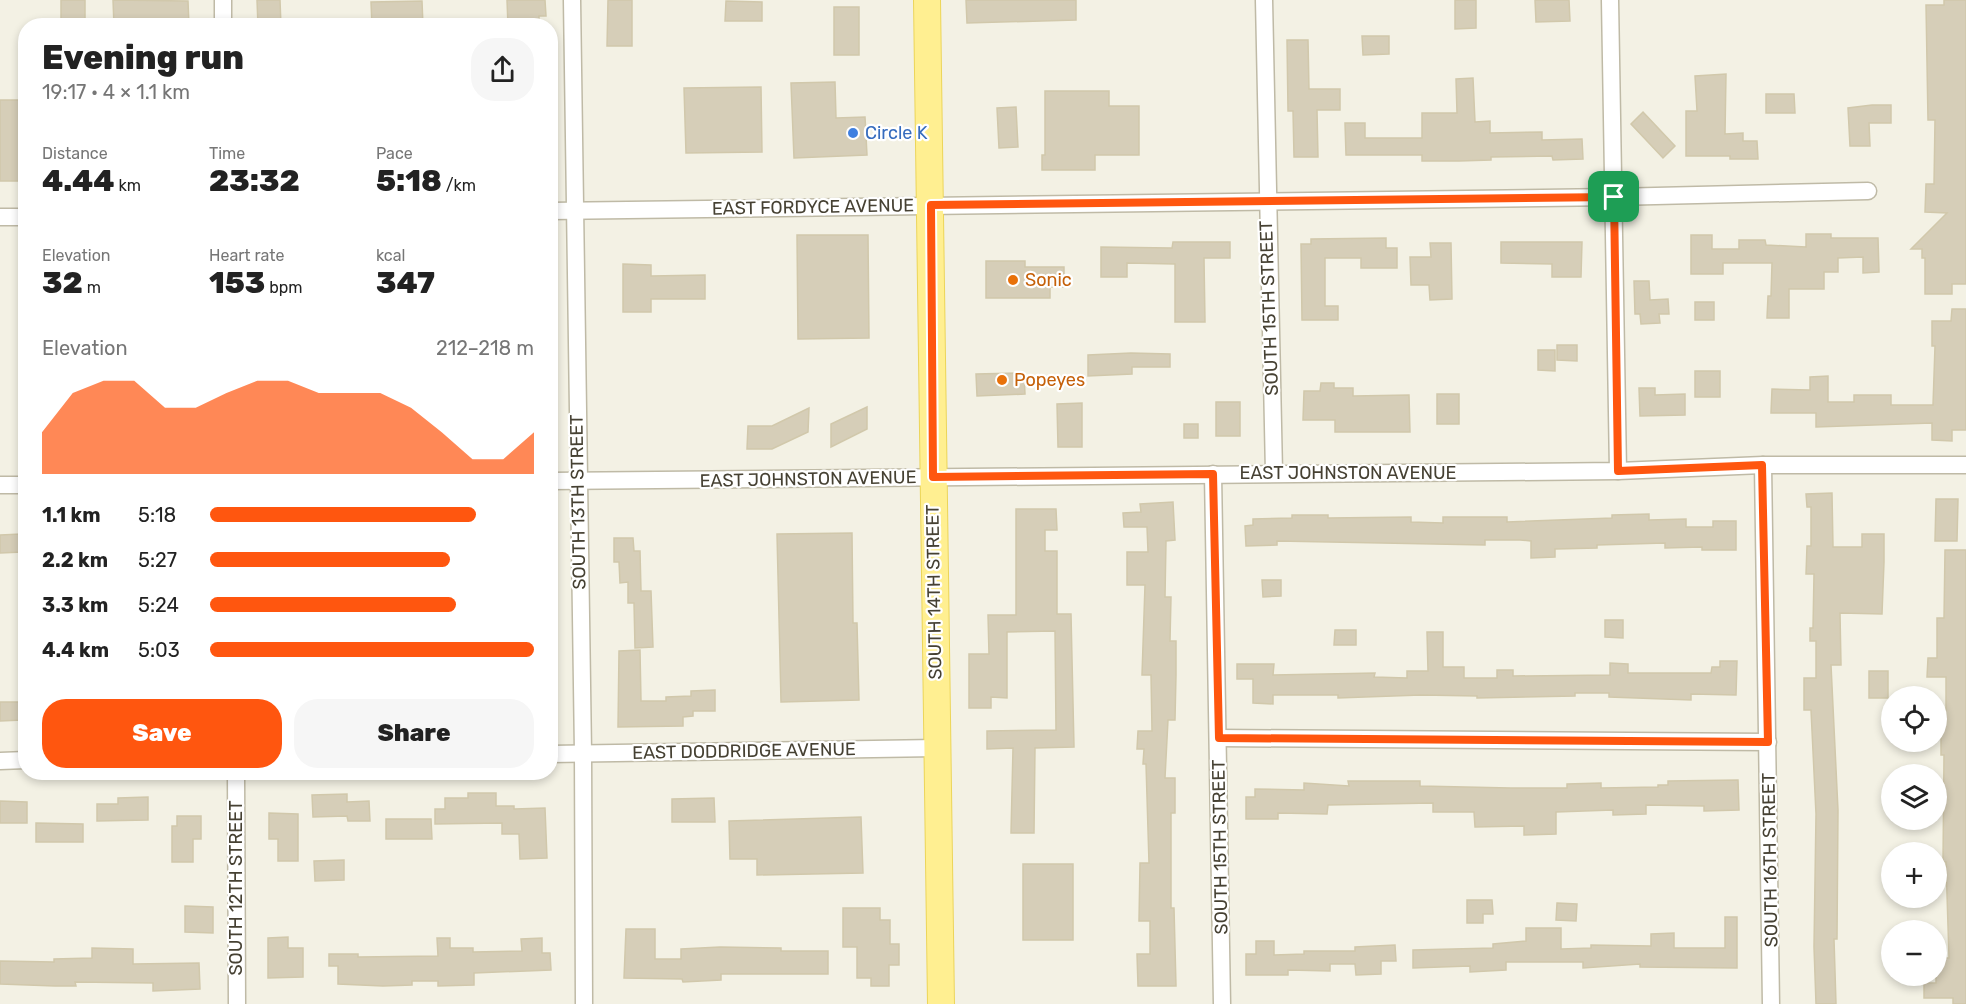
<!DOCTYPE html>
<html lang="en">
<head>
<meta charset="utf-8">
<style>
	body { margin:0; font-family:Rubik,sans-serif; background:#f6f6f6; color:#222; height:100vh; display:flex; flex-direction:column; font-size:22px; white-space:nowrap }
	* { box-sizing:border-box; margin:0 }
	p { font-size:20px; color:#767676 }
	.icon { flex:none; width:33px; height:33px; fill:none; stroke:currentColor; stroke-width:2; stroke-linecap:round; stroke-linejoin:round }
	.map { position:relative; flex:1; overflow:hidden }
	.side { position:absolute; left:18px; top:18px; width:540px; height:762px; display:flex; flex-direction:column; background:#fff; border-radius:24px; box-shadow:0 3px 9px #0003 }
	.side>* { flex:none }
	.tools { position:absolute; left:1881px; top:686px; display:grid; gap:12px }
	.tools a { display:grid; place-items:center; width:66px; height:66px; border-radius:50%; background:#fff; box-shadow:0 3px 9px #0003; font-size:30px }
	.pin { position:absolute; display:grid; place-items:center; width:51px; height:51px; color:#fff; margin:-26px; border-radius:12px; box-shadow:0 3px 9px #0006 }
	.round { display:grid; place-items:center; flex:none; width:63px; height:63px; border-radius:24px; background:#f6f6f6 }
	.head { display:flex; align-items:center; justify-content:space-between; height:102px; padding:0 24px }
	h1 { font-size:33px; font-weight:800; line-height:45px }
	.figures { display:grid; grid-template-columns:repeat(3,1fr); gap:9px; height:102px; padding:6px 24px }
	.figures div { display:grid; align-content:center }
	.figures b { font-size:30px; font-weight:800 }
	.figures small { font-size:16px; font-weight:400 }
	.figures p { font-size:16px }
	.chart { height:168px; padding:12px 24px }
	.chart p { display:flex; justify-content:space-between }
	.chart svg { width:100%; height:108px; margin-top:6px; fill:#ff560f; opacity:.7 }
	.cta { display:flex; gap:12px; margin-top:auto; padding:12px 24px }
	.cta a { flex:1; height:69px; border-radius:24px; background:#ff560f; color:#fff; font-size:24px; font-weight:800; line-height:69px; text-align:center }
	.cta a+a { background:#f6f6f6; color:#222 }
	ul { padding:0 24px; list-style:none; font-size:20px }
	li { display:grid; grid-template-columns:96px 72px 1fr; align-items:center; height:45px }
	li i { height:15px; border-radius:8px; background:#ff560f }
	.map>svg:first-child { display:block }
	.building { fill:#d6ceb8; stroke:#d1c8ab; stroke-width:1.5 }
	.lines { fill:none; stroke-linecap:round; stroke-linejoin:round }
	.street-casing { stroke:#bfbaa6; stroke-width:19 }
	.primary-casing { stroke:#ecd559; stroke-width:28 }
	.street { stroke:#fff; stroke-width:16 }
	.primary { stroke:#ffef91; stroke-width:26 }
	.route-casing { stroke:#fff; stroke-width:12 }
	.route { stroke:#ff560f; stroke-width:8 }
	.shop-dot { fill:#3f7fe0; stroke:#fff; stroke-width:2 }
	.food-dot { fill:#e8710a; stroke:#fff; stroke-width:2 }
	.labels { text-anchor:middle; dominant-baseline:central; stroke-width:4.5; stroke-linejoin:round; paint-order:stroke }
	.shop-label { font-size:18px; fill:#366cbe; stroke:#fff; text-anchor:start }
	.street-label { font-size:18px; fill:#464133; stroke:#fff }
	.food-label { font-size:18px; fill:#c56008; stroke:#fff; text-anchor:start }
</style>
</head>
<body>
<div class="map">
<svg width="1966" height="1004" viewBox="0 0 1966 1004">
	<rect width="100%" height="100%" fill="#f3f1e4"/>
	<g class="building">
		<rect x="61" y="0" width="24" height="24"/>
		<path d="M113,0L188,1L189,26H114Z"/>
		<path d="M257,0H280L281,26H258Z"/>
		<path d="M507,0H545L546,16H539V26H508Z"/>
		<path d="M608,0H632V46H607Z"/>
		<path d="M966,0H1076V20L967,23Z"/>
		<path d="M1455,0H1476V28L1455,29Z"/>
		<path d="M1535,0H1569L1570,21L1536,22Z"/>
		<path d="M1944,0H1966V284H1952V294H1925V258H1922V249H1911L1947,213L1925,212L1926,184H1934L1935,120H1928L1926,5H1944Z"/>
		<path d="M422,1L423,26H372L371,2Z"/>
		<path d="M726,1L762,2V21H725Z"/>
		<rect x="834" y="7" width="25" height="48"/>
		<path d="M1362,36H1389V54L1363,55Z"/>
		<path d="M1287,40H1308L1309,89H1340V110H1317L1318,157H1294L1293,111H1288Z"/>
		<path d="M1726,74L1725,134L1743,133V141H1757L1758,159H1730V156H1686V111H1697L1695,76Z"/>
		<path d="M1473,78L1475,122L1490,121V133L1542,132V140L1582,139L1583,159L1553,160L1552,156L1491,157V160L1459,161H1422V155H1346L1345,123H1365V138H1422V113H1457L1456,79Z"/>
		<path d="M835,82L836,118L865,117L867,155L794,158L791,83Z"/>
		<path d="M761,87L762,152L686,153L684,88Z"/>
		<path d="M1045,91H1109V106H1139V155H1095V170H1042V155H1045Z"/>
		<path d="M1766,94H1794L1795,113H1766Z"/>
		<rect x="0" y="100" width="26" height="81"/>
		<path d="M1872,105H1891V123H1869L1870,146H1850L1848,108Z"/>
		<path d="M1016,107L1018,147L999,148L997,108Z"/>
		<path d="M1643,112L1675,146L1663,158L1631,124Z"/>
		<path d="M1806,234H1831V238H1878L1879,272L1863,273V257L1838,258V272H1824V289H1789V318H1767L1768,296H1771L1772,263H1723V274H1691V235H1712V249H1739V240H1765L1766,245L1806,247Z"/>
		<path d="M797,235H868L869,338L798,339Z"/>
		<path d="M1386,238V248H1397V268H1361V258H1325V306H1338V320H1302L1301,244H1311V239Z"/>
		<path d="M1173,242H1230V258H1204L1205,322H1175V264L1127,263V277H1101V247L1172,248Z"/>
		<path d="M1501,242H1582L1581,277H1552V264L1501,263Z"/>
		<path d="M1430,243H1451L1452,299L1430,300L1429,285H1411L1410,257H1431Z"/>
		<path d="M986,261H1025V267H1064V287H1050V298H986Z"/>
		<path d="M623,264L651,265V276L705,275V299H651V312H623Z"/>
		<path d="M1634,281H1649L1650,300L1668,299L1669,314H1659L1660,323L1641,324L1640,314H1635Z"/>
		<rect x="1695" y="302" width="19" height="18"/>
		<path d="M1952,309H1966V430H1952V441L1932,440V423L1816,427V413H1771L1772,389L1810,390V377L1828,376V402H1854V395H1891V405H1933L1935,346H1932V321H1951Z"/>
		<path d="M1557,345H1577V361L1557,360Z"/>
		<path d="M1538,350H1555V371L1538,370Z"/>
		<path d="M1131,353L1170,354V367H1132V374L1088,376V355Z"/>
		<rect x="1695" y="371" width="25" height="26"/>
		<path d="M1024,373L1025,394L977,396L976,374Z"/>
		<path d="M1321,383H1334V388H1353V396L1409,395L1410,432H1335V420H1303L1304,391H1320Z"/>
		<path d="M1639,388H1655V395L1685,394V415L1640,416Z"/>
		<rect x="1437" y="394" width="22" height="30"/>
		<rect x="1216" y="402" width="24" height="34"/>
		<path d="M1082,403V447H1058L1057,404Z"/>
		<path d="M867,407V429L831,447V424Z"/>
		<path d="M809,408L808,432L772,449H747L748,426H772Z"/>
		<rect x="1184" y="424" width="14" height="14"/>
		<path d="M1832,493L1833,547H1862V534H1884V562L1882,614L1840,613L1841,665H1831L1838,810L1837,939H1834L1836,1004H1816L1814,947L1816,814L1811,710H1804V678H1816V641H1810V628H1813L1814,574H1806L1807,546H1811V507H1807L1806,494Z"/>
		<path d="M1936,499H1958L1957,541H1935Z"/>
		<path d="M1173,502L1175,540L1166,541L1165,597H1171L1170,641H1176V675L1175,720H1168L1165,778H1175V813H1171V908H1174L1176,986H1138L1137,954H1150V921H1139L1140,863H1149L1146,764H1143L1144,749H1137L1138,731H1152L1151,675H1142L1145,585H1127V552H1148L1147,527H1124L1123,513L1141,512L1140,504Z"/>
		<path d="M1016,509H1056L1057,530H1045V551H1057V614H1071L1074,747L1035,748L1034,833H1011L1013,748L987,749V731L1056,730L1055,631L1007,632V698L991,697V708H969V654H989L988,615H1016Z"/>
		<path d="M1649,514V520L1686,519V527H1713V521H1736V550H1702V547L1665,548V543L1597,545V548L1555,549V557L1531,558V541L1520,540H1485V545L1277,541V545L1246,546L1245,526L1253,525V519L1292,518V515H1328V518L1411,517V522L1443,523V517H1507V522L1612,518V515Z"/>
		<path d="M852,533L853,623H857L859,700L781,702L777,534Z"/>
		<path d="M21,534L22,552L0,553V535Z"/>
		<path d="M614,538H633L634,551H640L641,591H651L653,647L635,648L634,603H628V582L620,583L619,562H614Z"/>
		<path d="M1945,550H1966V1004H1953V998H1924V983H1936V958H1949L1946,862H1943L1944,755H1941V710H1946V677H1927L1928,658H1937V618H1944Z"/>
		<path d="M1262,580H1281V596L1263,597Z"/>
		<path d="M1605,620H1623V638L1605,637Z"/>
		<path d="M1335,630H1356V645H1334Z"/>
		<path d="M1427,632H1443V667H1464V678H1497V670H1513V676L1610,675V663L1628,664V673H1711L1712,667H1720V661H1737L1736,695L1691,694V700L1609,697V693H1575V696L1477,698V696L1421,695L1338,698V695H1273V704L1253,703V679H1237V664H1274L1273,675L1375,673L1374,677L1407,678V671H1428Z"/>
		<path d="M640,650L641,701H666V697L691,696V691L715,690V711H693V716L683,717V726L618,727L619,651Z"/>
		<rect x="1869" y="671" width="19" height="27"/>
		<path d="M0,702H22V720L0,721Z"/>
		<path d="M1738,780L1739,810L1704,811V806L1646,805V814L1613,815V810L1556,812V834L1524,835V826L1475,827L1474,812H1433V803L1328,805L1327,814L1278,813V819H1246V797H1255V789L1304,790V783L1349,786L1348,781H1420V786L1511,788H1567V784L1601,783V788L1658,787V785H1668V781Z"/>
		<path d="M468,793H496V806H514V809L545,808L547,858L520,859L519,834H502V823L435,824V809H445V798H468Z"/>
		<path d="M347,794V802L369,801L370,821H348L347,816L313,817L312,795Z"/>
		<path d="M148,797V820L97,821V804H118V798Z"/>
		<path d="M714,798L715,822H672V799Z"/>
		<path d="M0,801L27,802V823H0Z"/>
		<path d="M269,813L298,814V861H278V839H269Z"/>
		<path d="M177,816H201V839H193V862H172V826H177Z"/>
		<path d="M861,817L863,873L757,875V859H730L729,821Z"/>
		<path d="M386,819H431L432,839H386Z"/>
		<path d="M36,823L83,824V842H36Z"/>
		<path d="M344,860V880L315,881L314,861Z"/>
		<rect x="1023" y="864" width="50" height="76"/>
		<path d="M1467,900H1492L1493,914H1483V923H1467Z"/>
		<path d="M1557,903L1577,904L1576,921L1556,920Z"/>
		<path d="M185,906L213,907V933L185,932Z"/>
		<path d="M843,908H880V920H890V944H899V965H889V986H871V978H857V947H843Z"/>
		<path d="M1725,917H1737V968L1640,967V964L1583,968V962H1506V970L1470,972V966L1413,968V950L1493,948V944L1526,941V928H1561V949L1591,948V945L1651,946V934L1674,933V948H1725Z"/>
		<path d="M626,929H655V959H681V949L720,947L781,948V951H828V974H721V980L683,982L682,979L624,978Z"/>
		<path d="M288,937V948H303V977L268,978V938Z"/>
		<path d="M437,938H450V948H473V952L522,951L521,939L542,938V953H550L551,970L474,973V985L438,986V981H412V985L383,986L338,984V966H329V954H358V957L438,956Z"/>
		<path d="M1256,941H1274V955L1304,954V951H1355V947L1395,945L1396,961H1381V974L1356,975L1355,964H1330V971L1288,970V975H1246V954H1256Z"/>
		<path d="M92,948L133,949V964L199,963L200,989L153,991V983L75,982L76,986H55L0,984V961L54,962V959L92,958Z"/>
	</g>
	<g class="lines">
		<defs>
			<g id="street">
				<path d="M223,0V26"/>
				<path d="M572,0L583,753L584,1004"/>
				<path d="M1264,0L1274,473"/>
				<path d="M1610,0L1618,471"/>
				<path d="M550,211L1614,197L1868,191"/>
				<path d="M0,217H26"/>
				<path d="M1763,465L1771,1004"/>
				<path d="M1213,474L1222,1004"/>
				<path d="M550,481L1618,471L1763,465H1966"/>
				<path d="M0,485H26"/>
				<path d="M1219,738L1768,742"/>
				<path d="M550,754L937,748"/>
				<path d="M0,761L26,760"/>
				<path d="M236,772L237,1004"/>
			</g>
			<path id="primary" d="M927,0L941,1004"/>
		</defs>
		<use href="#street" class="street-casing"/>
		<use href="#primary" class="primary-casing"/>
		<use href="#street" class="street"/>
		<use href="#primary" class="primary"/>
	</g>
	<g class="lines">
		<defs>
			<path id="route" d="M1614,197L1618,471L1762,465L1768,742L1219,738L1213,474L933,477L931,205Z"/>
		</defs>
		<use href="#route" class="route-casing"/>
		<use href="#route" class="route"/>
	</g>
	<circle class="shop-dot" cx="853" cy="133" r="6"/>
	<g class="food-dot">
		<circle cx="1013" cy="280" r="6"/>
		<circle cx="1002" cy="380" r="6"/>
	</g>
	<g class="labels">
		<g class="shop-label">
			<text x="865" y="133">Circle K</text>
		</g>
		<g class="street-label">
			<text transform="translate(813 207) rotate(-1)">EAST FORDYCE AVENUE</text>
			<text transform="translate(1269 308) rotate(-92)">SOUTH 15TH STREET</text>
			<text x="1348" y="473">EAST JOHNSTON AVENUE</text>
			<text transform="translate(808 479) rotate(-1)">EAST JOHNSTON AVENUE</text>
			<text transform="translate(578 502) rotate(-91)">SOUTH 13TH STREET</text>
			<text transform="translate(934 592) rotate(-91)">SOUTH 14TH STREET</text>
			<text transform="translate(744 751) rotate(-1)">EAST DODDRIDGE AVENUE</text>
			<text transform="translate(1220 847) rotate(-91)">SOUTH 15TH STREET</text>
			<text transform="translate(1770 860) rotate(-91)">SOUTH 16TH STREET</text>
			<text transform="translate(236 888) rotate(-90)">SOUTH 12TH STREET</text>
		</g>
		<g class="food-label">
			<text x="1025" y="280">Sonic</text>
			<text x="1014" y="380">Popeyes</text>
		</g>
	</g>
</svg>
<div class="tools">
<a><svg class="icon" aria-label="locate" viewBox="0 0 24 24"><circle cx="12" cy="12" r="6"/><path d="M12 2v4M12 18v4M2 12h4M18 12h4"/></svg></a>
<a><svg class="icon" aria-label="layers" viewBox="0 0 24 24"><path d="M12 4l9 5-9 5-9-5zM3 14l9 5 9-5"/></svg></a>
<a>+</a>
<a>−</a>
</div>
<div class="pin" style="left:1614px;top:197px;background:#1e9e55"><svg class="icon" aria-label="arrive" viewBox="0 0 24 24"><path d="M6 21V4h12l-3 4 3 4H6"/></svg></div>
<section class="side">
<div class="head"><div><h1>Evening run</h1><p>19:17 · 4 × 1.1 km</p></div><a class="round"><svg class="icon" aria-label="share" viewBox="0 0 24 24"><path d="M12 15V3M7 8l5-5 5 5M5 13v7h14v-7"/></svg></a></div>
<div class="figures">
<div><p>Distance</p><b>4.44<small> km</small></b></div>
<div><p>Time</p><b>23:32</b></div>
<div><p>Pace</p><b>5:18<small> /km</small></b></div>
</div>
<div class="figures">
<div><p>Elevation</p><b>32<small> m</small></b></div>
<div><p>Heart rate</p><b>153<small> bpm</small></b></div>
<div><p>kcal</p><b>347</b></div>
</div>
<div class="chart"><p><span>Elevation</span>212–218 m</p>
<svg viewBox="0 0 160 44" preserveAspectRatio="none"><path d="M0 44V27L10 11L20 6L30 6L40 17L50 17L60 11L70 6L80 6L90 11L100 11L110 11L120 17L130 27L140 38L150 38L160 27V44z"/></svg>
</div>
<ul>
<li><b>1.1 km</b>5:18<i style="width:82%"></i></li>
<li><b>2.2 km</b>5:27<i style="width:74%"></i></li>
<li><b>3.3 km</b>5:24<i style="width:76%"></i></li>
<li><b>4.4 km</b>5:03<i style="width:100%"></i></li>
</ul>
<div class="cta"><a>Save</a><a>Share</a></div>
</section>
</div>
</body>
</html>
